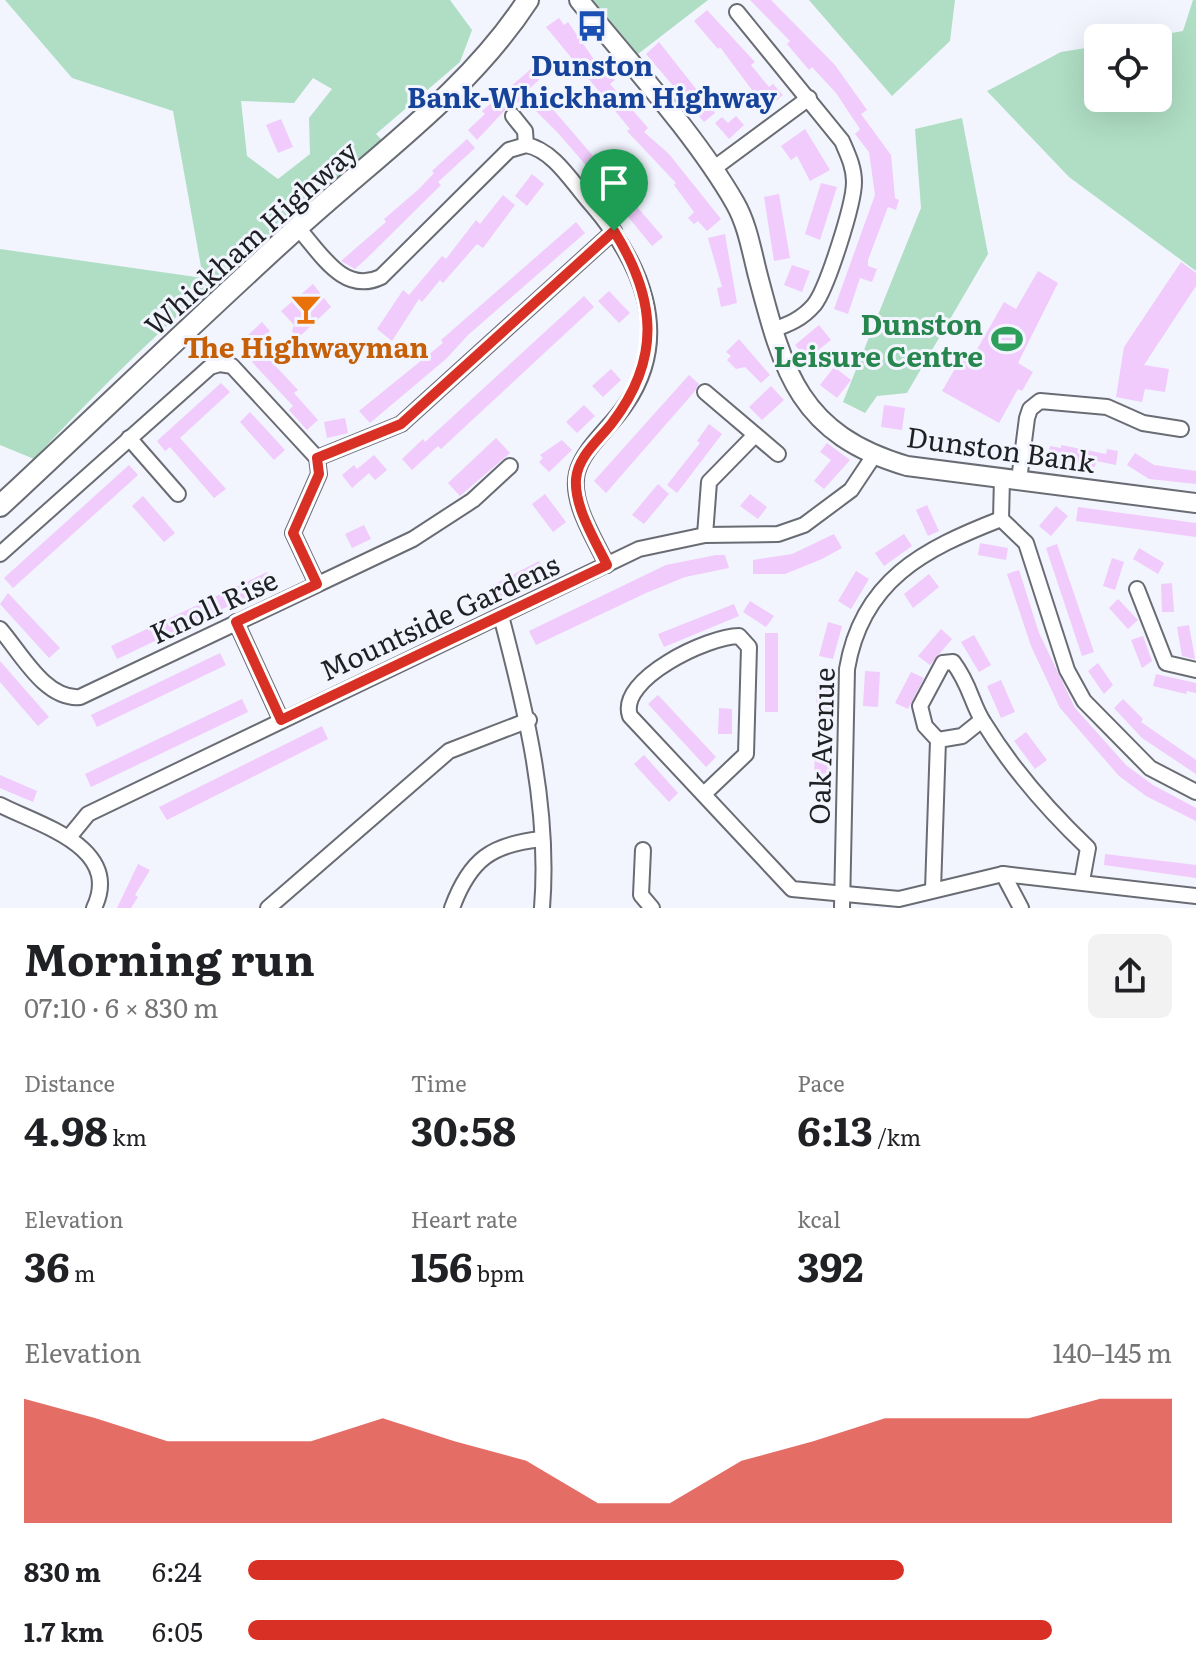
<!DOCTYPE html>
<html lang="en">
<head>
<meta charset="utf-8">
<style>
	body { margin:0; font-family:Literata,serif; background:#f2f2f2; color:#202124; height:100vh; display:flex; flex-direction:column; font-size:30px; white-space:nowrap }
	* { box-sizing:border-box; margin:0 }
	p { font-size:26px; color:#757577 }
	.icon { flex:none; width:44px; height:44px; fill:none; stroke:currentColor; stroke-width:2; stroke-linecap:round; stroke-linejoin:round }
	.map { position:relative; height:908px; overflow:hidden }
	.details { display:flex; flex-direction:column; background:#fff; flex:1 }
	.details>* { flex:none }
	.controls { position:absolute; left:1084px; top:24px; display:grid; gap:16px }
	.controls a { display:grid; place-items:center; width:88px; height:88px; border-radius:12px; background:#fff; box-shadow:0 8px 32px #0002; font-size:40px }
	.pin { position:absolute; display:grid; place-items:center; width:68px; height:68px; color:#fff; margin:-82px -34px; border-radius:50% 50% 50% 0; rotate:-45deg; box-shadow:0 0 8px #0007 }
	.pin .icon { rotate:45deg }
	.round { display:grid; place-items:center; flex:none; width:84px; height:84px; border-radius:12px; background:#f2f2f2 }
	.overview { display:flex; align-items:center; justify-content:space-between; height:136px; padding:0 24px }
	h1 { font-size:44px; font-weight:700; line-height:60px }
	.figures { display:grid; grid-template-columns:repeat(3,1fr); gap:12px; height:136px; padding:8px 24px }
	.figures div { display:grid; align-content:center }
	.figures b { font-size:40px; font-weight:700 }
	.figures small { font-size:22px; font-weight:400 }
	.figures p { font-size:22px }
	.chart { height:224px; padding:16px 24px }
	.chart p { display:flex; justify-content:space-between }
	.chart svg { width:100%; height:144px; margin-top:8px; fill:#d93025; opacity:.7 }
	ul { padding:0 24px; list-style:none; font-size:26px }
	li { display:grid; grid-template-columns:128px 96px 1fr; align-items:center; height:60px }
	li i { height:20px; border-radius:10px; background:#d93025 }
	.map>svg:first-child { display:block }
	.green { fill:#afdec4; fill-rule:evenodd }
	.building { fill:#f0cbfb }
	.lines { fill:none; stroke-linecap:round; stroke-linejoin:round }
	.minor-casing { stroke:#6a6c74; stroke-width:18 }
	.tertiary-casing { stroke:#6a6c74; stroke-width:22 }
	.secondary-casing { stroke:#6a6c74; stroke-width:24 }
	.minor { stroke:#fff; stroke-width:14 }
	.tertiary { stroke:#fff; stroke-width:18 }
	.secondary { stroke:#fff; stroke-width:20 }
	.route-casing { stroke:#fff; stroke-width:16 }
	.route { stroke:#d93025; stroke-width:10 }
	.labels { text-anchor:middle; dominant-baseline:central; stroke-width:6; stroke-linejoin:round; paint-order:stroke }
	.transit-label { font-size:28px; font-weight:bold; fill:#164399; stroke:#f2f5fe }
	.street-label { font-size:28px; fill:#1f2023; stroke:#f2f5fe }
	.leisure-label { font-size:28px; font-weight:bold; fill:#27864d; stroke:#f2f5fe; text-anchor:end }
	.food-label { font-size:28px; font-weight:bold; fill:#c56008; stroke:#f2f5fe }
</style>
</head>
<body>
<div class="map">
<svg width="1196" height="908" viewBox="0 0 1196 908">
	<rect width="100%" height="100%" fill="#f2f5fe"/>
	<g class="green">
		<path d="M5,0H450L472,30L460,62L376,134L382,140C259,240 141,343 34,459L0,445V249L203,278L173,111L72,78ZM313,78L332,89L309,118L310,154L278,179L247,156L241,101L294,103Z"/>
		<path d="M593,0H708L638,54Z"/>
		<path d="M809,0H955L950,41L892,96Z"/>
		<path d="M1193,0H1196V271L1069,177L987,91L1061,52L1098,46V98H1158V38H1143L1183,31Z"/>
		<path d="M962,118L988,254L907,393L877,396L865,413L843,402L921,208L915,129Z"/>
	</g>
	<g class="building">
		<path d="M750,0H771L835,65L867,110L861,114L891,155L895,198L899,200L896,210L888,207L868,260V266L877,269L872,282L860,278L848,314L834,309L875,195L869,152L855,134L860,129L836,93L812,67L809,70L787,44L790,41Z"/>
		<path d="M707,10L755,62L751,65L769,87L773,84L783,95L766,109L720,47L718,49L694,21Z"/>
		<path d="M559,18L564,25L568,22L595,61L615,80L610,84L648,128L644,132L669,154L721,219L707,231L698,221L694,224L688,218L694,212L674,185L676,183L627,131L630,129L546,27Z"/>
		<path d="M659,42L715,113L704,122L646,54Z"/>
		<path d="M531,69L540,79L529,89L542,102L544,99L663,237L652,246L620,207L617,210L609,202L599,189L603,185L558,133L524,99L506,109L477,140L468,130L485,114L482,111Z"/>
		<path d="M736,116L744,125L729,139L715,123L722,117L728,123Z"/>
		<path d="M281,119L293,147L278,153L266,125Z"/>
		<path d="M805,129L830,170L810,181L797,156L791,160L781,146Z"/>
		<path d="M467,139L475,148L438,182L441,185L366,259L355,269L341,261L386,222L384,219L419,189L434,173L432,171Z"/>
		<path d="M532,174L544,184L527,206L515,196Z"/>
		<path d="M821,183L837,187L820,240L805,234Z"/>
		<path d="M779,194L790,258L774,261L764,197Z"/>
		<path d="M503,195L515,205L483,248L477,244L443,283L440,280L422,302L419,299L392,341L377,329L403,290L409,295L442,256L446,259L476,220L480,224Z"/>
		<path d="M576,222L585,233L468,335L446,359L370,423L359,411L443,343L441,340Z"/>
		<path d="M725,234L737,303L721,307L717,288L722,287L708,238Z"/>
		<path d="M1181,262L1196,273V286L1144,365L1169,369L1165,392L1145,389L1142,402L1116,397L1124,347Z"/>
		<path d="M792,265L810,271L802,292L784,285Z"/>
		<path d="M1038,271L1058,283L1018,363L1033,372L1022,391L1018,389L999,423L942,391L963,355L971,360L1004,302L1016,309Z"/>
		<path d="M313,284L331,307L298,338L292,331L294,325L281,311Z"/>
		<path d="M609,291L630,313L619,323L598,301Z"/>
		<path d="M584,296L594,307L441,449L438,446L412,470L402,459L423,439L425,442Z"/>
		<path d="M262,322L270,331L256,345L298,390L294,393L318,420L307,430L289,410L293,406L252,362L256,358L244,345L249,340L246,337Z"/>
		<path d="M819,325L831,340L807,359L795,345Z"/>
		<path d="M739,339L770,375L761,383L745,367L736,369L727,360L731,356L726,352Z"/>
		<path d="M834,367L851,380L837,398L820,385Z"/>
		<path d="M611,369L621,380L603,397L592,386Z"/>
		<path d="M689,375L699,384L695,391L606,493L594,481Z"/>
		<path d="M221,383L230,392L180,438L226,489L214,498L170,447L165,451L157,441Z"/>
		<path d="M771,386L784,400L762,420L749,407Z"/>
		<path d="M584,405L595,416L577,433L566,422Z"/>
		<path d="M884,405L905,408L902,430L881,427Z"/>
		<path d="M250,412L285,450L274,460L240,422Z"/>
		<path d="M345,418L348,433L327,438L324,422Z"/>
		<path d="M709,424L722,434L677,493L667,485L700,443L697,441Z"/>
		<path d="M496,438L510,453L460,496L448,483Z"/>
		<path d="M562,440L572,450L549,472L539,462L543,458L540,455Z"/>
		<path d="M827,443L850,460L824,489L814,481L831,460L820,452Z"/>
		<path d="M1061,445L1106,454L1107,449L1118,451L1116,465L1096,461L1095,467L1067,461L1066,467L1046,463L1050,446L1061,448Z"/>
		<path d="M1135,453L1154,465L1196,471V484L1149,479L1127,465Z"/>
		<path d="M374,455L387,470L375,480L369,473L352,488L342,475L354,465L357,469Z"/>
		<path d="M129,465L138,475L13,588L4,578Z"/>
		<path d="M658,484L669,494L644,524L632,515Z"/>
		<path d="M545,494L566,522L553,532L532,504Z"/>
		<path d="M750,494L767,507L758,519L740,506Z"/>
		<path d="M143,496L175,533L164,542L132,506Z"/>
		<path d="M927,505L939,531L928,536L916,510Z"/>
		<path d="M1056,506L1068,516L1051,536L1039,526Z"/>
		<path d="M1078,507L1196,523V537L1076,521Z"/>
		<path d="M364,525L371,539L352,548L345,534Z"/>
		<path d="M834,534L842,548L822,559L785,574H753V560L792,554Z"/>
		<path d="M904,534L912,546L884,566L875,553Z"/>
		<path d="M980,543L1008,548L1006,560L978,555Z"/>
		<path d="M1057,544L1094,652L1082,656L1046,548Z"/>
		<path d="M1139,548L1164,563L1158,574L1133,559Z"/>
		<path d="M716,555H725L729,568L685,577L646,593L536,645L529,631L666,565Z"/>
		<path d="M1112,558L1124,562L1115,590L1103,586Z"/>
		<path d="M539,561L546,574L500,598L493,585Z"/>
		<path d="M1019,570L1039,633L1075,708L1126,765L1153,785L1196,808V821L1146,796L1119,776L1060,708L1031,646L1007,574Z"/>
		<path d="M856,571L869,579L851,609L838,601Z"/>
		<path d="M267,572L273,585L117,659L111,646Z"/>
		<path d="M929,574L939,587L913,608L904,594Z"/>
		<path d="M1172,583L1174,612H1162L1161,584Z"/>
		<path d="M8,593L60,648L49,658L0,604Z"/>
		<path d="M1118,599L1138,620L1128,629L1109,608Z"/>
		<path d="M750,601L774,616L766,627L743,612Z"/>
		<path d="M734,604L739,616L664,647L658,634Z"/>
		<path d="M828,622L842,626L833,659L819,656Z"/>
		<path d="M1189,625L1195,659H1194L1182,656L1177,627Z"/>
		<path d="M941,629L952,639L930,665L918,656Z"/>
		<rect x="765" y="633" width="13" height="79"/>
		<path d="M974,635L991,665L979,672L961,642Z"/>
		<path d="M1143,636L1152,661L1142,668L1131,640Z"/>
		<path d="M220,653L226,665L97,727L91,715Z"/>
		<path d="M0,661L49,717L38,726L0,682Z"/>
		<path d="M1098,663L1113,685L1104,694L1088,671Z"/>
		<path d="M865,671L880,672L878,707L863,706Z"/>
		<path d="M911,672L924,678L908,709L895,703Z"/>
		<path d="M1156,674L1196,683V693L1187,691L1186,694L1153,686Z"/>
		<path d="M1001,680L1015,712L1001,718L987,686Z"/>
		<path d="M817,682H832L831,717L816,716Z"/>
		<path d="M658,695L716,757L706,767L648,704Z"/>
		<path d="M242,699L248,712L91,787L85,774Z"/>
		<path d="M1123,699L1143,719L1141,722L1196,760V774L1142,738L1114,708Z"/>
		<path d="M719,708L732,709V734H718Z"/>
		<path d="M322,726L328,739L167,820L159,807Z"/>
		<path d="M1026,732L1047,760L1035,769L1014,741Z"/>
		<path d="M816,738L830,739L829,774L814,773Z"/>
		<path d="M644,755L678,793L669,802L634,764Z"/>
		<path d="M0,775L37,791L33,802L0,788Z"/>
		<path d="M1105,854L1196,865V878L1104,865Z"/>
		<path d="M138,864L150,870L135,895L138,897L131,908H117Z"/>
	</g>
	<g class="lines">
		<defs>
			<g id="minor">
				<path d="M737,12L842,141C848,155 854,167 854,182C854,204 827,289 814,305C802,319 789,324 773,330"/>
				<path d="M513,116L525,131L526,145"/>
				<path d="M713,169L809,98"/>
				<path d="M297,227C321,253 343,295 381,277L509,150L526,145C554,150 573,184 592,205C640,261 674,334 626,404C612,426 583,448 577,473C570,502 595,539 607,565"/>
				<path d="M705,392L778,454"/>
				<path d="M129,438L178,494"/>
				<path d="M317,458L401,424L614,231"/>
				<path d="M1002,478L1001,519L1026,543L1067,670L1084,701L1150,768L1196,792"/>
				<path d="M1019,480L1027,418L1030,409L1040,401L1107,407L1143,423L1181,429"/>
				<path d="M705,535L709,482L755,435"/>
				<path d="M0,554L210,367L220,364L232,366L317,458L319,474L293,533L317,584"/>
				<path d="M1137,589L1166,663L1196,670"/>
				<path d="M501,616C526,711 550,808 542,908"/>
				<path d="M236,622L281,720"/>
				<path d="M0,629C21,653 45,700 80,697L413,539L473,500L510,466"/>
				<path d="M938,740L962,736L982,720"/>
				<path d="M704,794L746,754L749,647L739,636C709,636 617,679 630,716L792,889L899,899L1003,874L1196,896"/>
				<path d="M0,805C39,825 123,847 94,908"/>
				<path d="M70,836L88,814L639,549L705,535L778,534L804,525L851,490L875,454"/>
				<path d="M643,850L641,895L652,908"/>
				<path d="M1003,874L1021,908"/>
				<path d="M933,890L938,740L925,726L920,706L943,663L953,662C971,686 971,703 984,723C1013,770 1048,810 1088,848L1082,881"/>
				<path d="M268,908L449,751L529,720"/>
				<path d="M452,908C470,859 492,844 542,839"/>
				<path d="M842,908L847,669C862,580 924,549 1001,519"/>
			</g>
			<path id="tertiary" d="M579,0C629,62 696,135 735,203C747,224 751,248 757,272C783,371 798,434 907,466L1196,503"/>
			<path id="secondary" d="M0,506C99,414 196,320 296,229C377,155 468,92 528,0"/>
		</defs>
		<use href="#minor" class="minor-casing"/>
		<use href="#tertiary" class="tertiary-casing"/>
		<use href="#secondary" class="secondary-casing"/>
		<use href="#minor" class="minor"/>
		<use href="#tertiary" class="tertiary"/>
		<use href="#secondary" class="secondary"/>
	</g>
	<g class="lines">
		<defs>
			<path id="route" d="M614,231C656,298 662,358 612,423C599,440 578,456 576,479C574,507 595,540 607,565L281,720L236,622L317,584L293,533L319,474L317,458L401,424Z"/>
		</defs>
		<use href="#route" class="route-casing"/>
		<use href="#route" class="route"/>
	</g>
	<defs>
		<symbol id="bus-bare" viewBox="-9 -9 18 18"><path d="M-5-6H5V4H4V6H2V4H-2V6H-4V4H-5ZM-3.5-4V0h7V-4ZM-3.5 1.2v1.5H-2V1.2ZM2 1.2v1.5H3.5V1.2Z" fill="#1a4fb4" stroke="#f2f5fe" stroke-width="2.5" paint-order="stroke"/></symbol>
		<symbol id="bar-bare" viewBox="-9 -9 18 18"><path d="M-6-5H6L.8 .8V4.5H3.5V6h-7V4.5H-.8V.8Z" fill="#e8710a" stroke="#f2f5fe" stroke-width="2.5" paint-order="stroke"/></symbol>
		<symbol id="stadium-bare" viewBox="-9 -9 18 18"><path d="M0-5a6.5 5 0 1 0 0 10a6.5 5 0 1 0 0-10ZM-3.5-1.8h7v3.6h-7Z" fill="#2e9e5b" stroke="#f2f5fe" stroke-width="2.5" paint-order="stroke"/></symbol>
	</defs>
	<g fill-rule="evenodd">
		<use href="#bus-bare" x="570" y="4" width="44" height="44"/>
		<use href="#bar-bare" x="284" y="287" width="44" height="44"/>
		<use href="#stadium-bare" x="985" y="317" width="44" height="44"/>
	</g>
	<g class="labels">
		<g class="transit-label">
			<text x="592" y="64">Dunston<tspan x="592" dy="32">Bank-Whickham Highway</tspan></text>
		</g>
		<g class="street-label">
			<text transform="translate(250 237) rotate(-42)">Whickham Highway</text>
			<text transform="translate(1001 448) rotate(8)">Dunston Bank</text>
			<text transform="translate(213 605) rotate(-25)">Knoll Rise</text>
			<text transform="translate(439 616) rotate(-25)">Mountside Gardens</text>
			<text transform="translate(820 746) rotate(-88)">Oak Avenue</text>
		</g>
		<g class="leisure-label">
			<text x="983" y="323">Dunston<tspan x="983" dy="32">Leisure Centre</tspan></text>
		</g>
		<g class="food-label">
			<text x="306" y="346">The Highwayman</text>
		</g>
	</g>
</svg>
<div class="controls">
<a><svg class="icon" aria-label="locate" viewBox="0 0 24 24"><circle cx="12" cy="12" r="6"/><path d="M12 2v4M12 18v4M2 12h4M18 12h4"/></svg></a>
</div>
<div class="pin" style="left:614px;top:231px;background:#1e9e55"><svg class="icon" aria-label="arrive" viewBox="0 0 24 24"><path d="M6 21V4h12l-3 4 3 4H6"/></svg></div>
</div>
<section class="details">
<div class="overview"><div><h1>Morning run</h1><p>07:10 · 6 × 830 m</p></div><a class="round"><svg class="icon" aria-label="share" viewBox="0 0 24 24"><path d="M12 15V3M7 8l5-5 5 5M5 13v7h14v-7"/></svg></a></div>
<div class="figures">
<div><p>Distance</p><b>4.98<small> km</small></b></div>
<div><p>Time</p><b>30:58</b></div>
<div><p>Pace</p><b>6:13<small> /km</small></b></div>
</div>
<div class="figures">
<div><p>Elevation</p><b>36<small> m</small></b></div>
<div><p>Heart rate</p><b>156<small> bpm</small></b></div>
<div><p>kcal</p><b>392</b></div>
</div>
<div class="chart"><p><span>Elevation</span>140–145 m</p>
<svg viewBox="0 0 160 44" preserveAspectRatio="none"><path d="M0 44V6L10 12L20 19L30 19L40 19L50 12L60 19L70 25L80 38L90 38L100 25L110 19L120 12L130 12L140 12L150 6L160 6V44z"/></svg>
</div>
<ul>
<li><b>830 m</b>6:24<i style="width:71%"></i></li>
<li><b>1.7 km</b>6:05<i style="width:87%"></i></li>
</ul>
</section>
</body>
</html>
